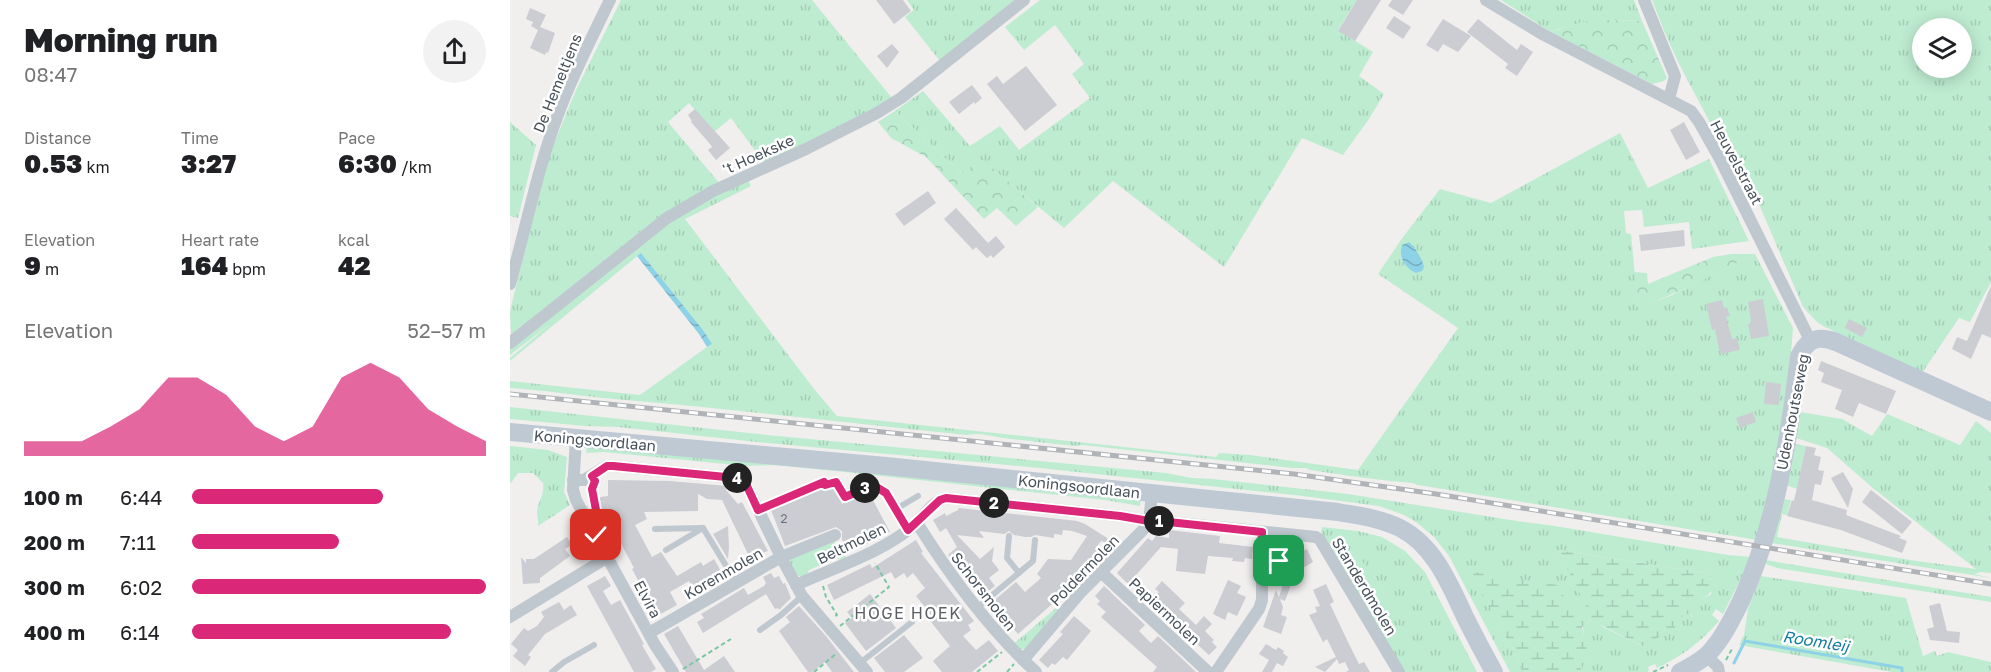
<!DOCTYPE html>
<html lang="en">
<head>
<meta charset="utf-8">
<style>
	body { margin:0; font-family:"Golos Text",sans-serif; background:#f2f2f2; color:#202124; height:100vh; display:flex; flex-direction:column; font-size:22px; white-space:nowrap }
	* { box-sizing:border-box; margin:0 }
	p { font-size:20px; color:#757577 }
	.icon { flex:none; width:33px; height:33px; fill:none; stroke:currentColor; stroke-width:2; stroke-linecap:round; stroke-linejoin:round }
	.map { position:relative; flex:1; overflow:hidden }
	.drawer { display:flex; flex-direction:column; background:#fff; width:510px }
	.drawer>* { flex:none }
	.tools { position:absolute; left:1402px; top:18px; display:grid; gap:12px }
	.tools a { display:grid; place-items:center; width:60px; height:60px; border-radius:50%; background:#fff; box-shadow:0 3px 15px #0003; font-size:30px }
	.pin { position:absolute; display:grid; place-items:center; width:51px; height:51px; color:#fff; margin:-26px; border-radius:12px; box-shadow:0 3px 9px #0006 }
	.km { position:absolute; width:30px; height:30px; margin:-15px; border-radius:50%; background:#222; color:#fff; font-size:16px; line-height:30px; text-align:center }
	.round { display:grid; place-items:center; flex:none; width:63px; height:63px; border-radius:32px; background:#f2f2f2 }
	.overview { display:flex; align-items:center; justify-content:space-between; height:102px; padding:0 24px }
	h1 { font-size:33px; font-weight:800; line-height:45px }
	.stats { display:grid; grid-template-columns:repeat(3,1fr); gap:9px; height:102px; padding:6px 24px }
	.stats div { display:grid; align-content:center }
	.stats b { font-size:26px; font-weight:800 }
	.stats small { font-size:16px; font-weight:400 }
	.stats p { font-size:16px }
	.chart { height:168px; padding:12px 24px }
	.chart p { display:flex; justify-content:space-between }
	.chart svg { width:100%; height:108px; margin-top:6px; fill:#db2777; opacity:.7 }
	ul { padding:0 24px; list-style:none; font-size:20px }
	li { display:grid; grid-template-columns:96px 72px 1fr; align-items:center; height:45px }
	li i { height:15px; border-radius:8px; background:#db2777 }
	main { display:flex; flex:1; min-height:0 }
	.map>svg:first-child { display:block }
	.grass { fill:url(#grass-tufts); fill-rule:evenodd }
	.forest { fill:url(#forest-crowns) }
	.wetland { fill:url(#wetland-marsh) }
	.pitch { fill:#beecd1 }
	.water { fill:url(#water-waves) }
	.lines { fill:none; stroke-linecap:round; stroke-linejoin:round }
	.stream { stroke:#8ed2e7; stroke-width:3 }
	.building { fill:#cbcdd2 }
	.path { stroke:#78c8a3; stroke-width:2; stroke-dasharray:4.5 3; stroke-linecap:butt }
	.lane { stroke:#bfc8cf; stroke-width:6 }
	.street { stroke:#bfc8cf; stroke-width:12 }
	.secondary { stroke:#bfc9d4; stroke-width:18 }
	.rail-casing { stroke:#b0b3b8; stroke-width:5 }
	.rail { stroke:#fff; stroke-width:3; stroke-dasharray:9; stroke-linecap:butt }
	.route-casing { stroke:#fff; stroke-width:12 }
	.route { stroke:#db2777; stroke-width:8 }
	.labels { text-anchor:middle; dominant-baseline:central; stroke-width:5; stroke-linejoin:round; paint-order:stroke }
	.number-label { font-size:12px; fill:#687078 }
	.street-label { font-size:15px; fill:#47515a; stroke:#fff }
	.neighbourhood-label { font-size:16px; letter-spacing:1.5px; fill:#5b5e63; stroke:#fff }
	.water-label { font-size:16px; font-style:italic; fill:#147fa1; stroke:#fff }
</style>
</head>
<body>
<main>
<section class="drawer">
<div class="overview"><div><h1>Morning run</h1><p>08:47</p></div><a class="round"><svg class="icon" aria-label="share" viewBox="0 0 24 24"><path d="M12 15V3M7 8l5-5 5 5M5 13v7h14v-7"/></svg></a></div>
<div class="stats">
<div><p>Distance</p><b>0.53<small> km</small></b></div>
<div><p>Time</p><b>3:27</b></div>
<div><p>Pace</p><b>6:30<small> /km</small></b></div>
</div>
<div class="stats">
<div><p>Elevation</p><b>9<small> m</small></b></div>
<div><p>Heart rate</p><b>164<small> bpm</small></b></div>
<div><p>kcal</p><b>42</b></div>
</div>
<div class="chart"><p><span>Elevation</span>52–57 m</p>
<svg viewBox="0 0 160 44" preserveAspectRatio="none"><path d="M0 44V38L10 38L20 38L30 32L40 25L50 12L60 12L70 19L80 32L90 38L100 32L110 12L120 6L130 12L140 25L150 32L160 38V44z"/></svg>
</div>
<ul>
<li><b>100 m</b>6:44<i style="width:65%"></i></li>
<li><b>200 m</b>7:11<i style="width:50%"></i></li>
<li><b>300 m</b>6:02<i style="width:100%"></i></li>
<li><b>400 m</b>6:14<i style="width:88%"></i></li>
</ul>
</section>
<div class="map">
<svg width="1481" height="672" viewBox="0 0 1481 672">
	<defs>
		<pattern id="grass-tufts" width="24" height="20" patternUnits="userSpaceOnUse" patternTransform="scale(1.5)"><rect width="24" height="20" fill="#beecd1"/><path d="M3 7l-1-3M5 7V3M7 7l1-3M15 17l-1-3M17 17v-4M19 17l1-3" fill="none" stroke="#a5ccb6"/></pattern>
		<pattern id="forest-crowns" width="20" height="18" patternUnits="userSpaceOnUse" patternTransform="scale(1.5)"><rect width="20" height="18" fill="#beecd1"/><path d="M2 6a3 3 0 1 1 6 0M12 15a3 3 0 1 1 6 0" fill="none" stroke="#a5ccb6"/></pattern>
		<pattern id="wetland-marsh" width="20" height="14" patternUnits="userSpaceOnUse" patternTransform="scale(1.5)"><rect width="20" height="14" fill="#beecd1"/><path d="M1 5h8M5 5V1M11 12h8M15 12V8" fill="none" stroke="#a5ccb6"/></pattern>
		<pattern id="water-waves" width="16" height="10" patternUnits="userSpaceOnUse" patternTransform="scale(1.5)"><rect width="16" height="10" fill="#8ed2e7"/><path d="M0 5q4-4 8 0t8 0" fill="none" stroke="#76adbe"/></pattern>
	</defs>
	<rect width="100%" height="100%" fill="#f1eeee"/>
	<g class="grass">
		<path d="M111,0H302L382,98L363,112L255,164L221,118L204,132L179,103L158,122L211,185L149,217L1,335L0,311L38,158L66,90Z"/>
		<path d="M397,0H505L430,61L395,17L404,10Z"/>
		<path d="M530,0H847L828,30L863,52L849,76L874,94L859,119L833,155L792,138L714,267L603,181L554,228L473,161L451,173L385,111L413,91L460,146L490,126L509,150L580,98L562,74L574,64L545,25L514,50L495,27Z"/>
		<path d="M991,0H1124L1132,21L1097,20L1048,29L1041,32Z"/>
		<path d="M1142,0H1481V282L1460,322L1449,318L1412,373L1313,326L1306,321L1293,307L1240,183L1214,149L1169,64L1155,33ZM1413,28H1452V68H1413Z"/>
		<path d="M0,122L26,145L8,218L0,216Z"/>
		<path d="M1110,133L1138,188L1199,159L1239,241L1182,249L1179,222L1134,227L1132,210L1114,211L1116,233L1121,234L1128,308L1160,296L1245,254L1283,328L1279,377L1267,454L1247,540C1220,535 1193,532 1166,527C1080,513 994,499 908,485C900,481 889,483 880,481C853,478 827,474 800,470L796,468H782L573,445L564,446L493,438C482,436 469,432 457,435C340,423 222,409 104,399C69,396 35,390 0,388V381L130,395L201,344L193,330L131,253L0,361V358L39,325L0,355V349L172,213L238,180L241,186L175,219L304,389L327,416L706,457L709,453L740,455L848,470L948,328L868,274L893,237L930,189L981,203Z"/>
		<path d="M0,407L248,434L656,473L682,478L703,479L838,494L1007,521L1045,526L1218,555L1242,557L1213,614L1206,609L1202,615L1209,621C1191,642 1172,656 1147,668L1145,664L1138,667L1139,671L1137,672H1068C1084,656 1073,644 1073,626L1083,619L1093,627L1132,646L1174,614H1180L1183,617L1184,604L1201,594L1202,579L1196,573L1048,550L1080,612L1067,619L964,575L1014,672H1000L939,556L924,537L906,522L894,515L869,506L793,496L520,467L247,442L108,427L75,426L0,419Z"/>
		<path d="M1290,412L1332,419L1362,436L1377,414L1450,445L1466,421L1481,433V573L1471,572L1464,574L1481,578L1261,543L1273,499L1281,500L1277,515L1272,514L1267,537L1400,560L1466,569L1364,489L1317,448L1286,438Z"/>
		<path d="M1285,444L1296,446L1287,489L1276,485L1279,472L1281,471Z"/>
		<path d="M77,445L631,498L630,506L595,500L335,472L263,465L236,466L94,452L76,453Z"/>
		<path d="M0,446L38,450L57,457L54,492L60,505L28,526C29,521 27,517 27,512C28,501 35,494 33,483L23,473H8L1,483L0,482Z"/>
		<path d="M812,527L848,531L872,537L895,551L915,572L967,672H893L811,534Z"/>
		<path d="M323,539L327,546L329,545L337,559L333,561L327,558L299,570L297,575L292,577L287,575L277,558Z"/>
		<path d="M1255,560L1481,597V602L1267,568L1256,564Z"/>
		<path d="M1251,576L1396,598L1413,656L1425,651L1427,656L1438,652L1481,662V672H1382L1229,645L1234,635L1238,609Z"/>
		<path d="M546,608L549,611L515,649L510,650L502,645Z"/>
	</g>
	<g class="forest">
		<path d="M1097,20L1132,21L1157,78L1154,81L1142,84L1041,32L1071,22Z"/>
		<path d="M385,111L451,173L473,160L528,207L506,226L487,208L474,219L416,157L381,138L368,122Z"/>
		<path d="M1222,254H1245L1183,285L1128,309L1124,272L1137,273L1138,284L1203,257Z"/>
	</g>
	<path class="wetland" d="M1048,550L1196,573C1214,588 1196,596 1184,605V617L1181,614L1178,616L1179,614H1174L1163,630L1132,646L1081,620L1072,627C1076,645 1083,658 1068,672H1014L975,598L971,594L963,574L965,572L1047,585L1067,619L1079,612Z"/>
	<path class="pitch" d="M850,557L882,611L865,620L834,566Z"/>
	<g class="water">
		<path d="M899,242C905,247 913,260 914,267L912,271L906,273C895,268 888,257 892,245Z"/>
		<path d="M131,253L193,330L202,344L197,347L189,334L127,256Z"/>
	</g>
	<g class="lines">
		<path class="stream" d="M1224,663L1235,641L1392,668V672"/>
	</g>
	<g class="building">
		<path d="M366,0H393L401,11L384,24Z"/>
		<path d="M847,0H871L845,41L828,31Z"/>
		<path d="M882,0H903L893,15L878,6Z"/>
		<path d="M20,8L36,15L30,27L45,33L38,53L36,52L35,55L20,48L28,30L21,26L23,22L16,19Z"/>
		<path d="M884,16L901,27L893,39L876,28Z"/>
		<path d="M933,19L961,36L948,52L933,44L928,52L916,45Z"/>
		<path d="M968,19L1007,50L1011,44L1023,52L1007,76L995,68L998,64L957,32Z"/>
		<path d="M382,44L389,52L377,68L367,56Z"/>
		<path d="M516,66L547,105L515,131L477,84L487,76L493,84Z"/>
		<path d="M462,85L472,98L465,104L464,102L449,114L439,102Z"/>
		<path d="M185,109L220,148L206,160L198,150L202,147L200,144L181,122L182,121L178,115Z"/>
		<path d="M1174,122L1190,152L1176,160L1160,130Z"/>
		<path d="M418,191L426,203L394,226L385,214Z"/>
		<path d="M446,208L478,243L486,236L495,247L483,258L481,255L477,258L466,247L463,250L434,219Z"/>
		<path d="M1174,230L1175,246L1131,251L1129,235Z"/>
		<path d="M1481,286V338L1472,334L1461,359L1442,349L1447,337L1457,341Z"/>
		<path d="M1253,299L1259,336L1241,339L1238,324H1240L1241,320L1238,302Z"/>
		<path d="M1212,300L1214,308L1217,307L1220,316L1216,317L1222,339L1227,338L1230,350L1210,354L1205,329L1202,330L1196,304Z"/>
		<path d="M1339,319L1357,328L1352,337L1335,328Z"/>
		<path d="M1311,361L1386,391L1376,414L1349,403L1343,417L1325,409L1332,390L1311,382L1314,373L1308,370Z"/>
		<path d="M1256,382L1271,384L1269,405L1254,404Z"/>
		<path d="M1243,412L1246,422L1230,428L1226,418Z"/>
		<path d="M1296,446L1306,448L1304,455L1311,457L1308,470L1314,471L1311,485L1305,484L1302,500L1337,510L1336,515L1391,536L1389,538L1397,541L1392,553L1331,530L1277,516L1282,500L1284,501Z"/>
		<path d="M1333,472L1343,489L1338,508L1321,478Z"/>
		<path d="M98,480L160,481L217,486L216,490L228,504L232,502L258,551L252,553L238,554L212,500L197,499L188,494V511L134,512L137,519L125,525L142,557L151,552L167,576L191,562L193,566L204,559L214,577L186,593L179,581L160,592L167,605L147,616L122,569L124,568L106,534V529L98,530V527H92L90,497L98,496Z"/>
		<path d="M323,483L332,504L358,491L380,532L339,553L332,540V531L326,527L275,546L261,510Z"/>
		<path d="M1361,490L1402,522L1392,534L1352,502Z"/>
		<path d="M449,508L567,521L575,524L602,541L600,544L591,541L585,549L592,554L573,577L508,634L500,625L495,629L485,616L489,612L481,603L506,582L515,592L531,578L527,574L538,559L561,560L577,536L562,531L553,530L552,535L544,534V538L525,535L521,537H515L504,535L499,531L494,534L469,531L474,538L447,535L470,559L484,547L482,561L489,570L479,578L485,586L472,596L438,555L447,547L436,528L430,532L423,520L435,513L436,516L448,510Z"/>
		<path d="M218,526L219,547L218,559L203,534Z"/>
		<path d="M659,530L710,536L709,543L743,547L742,559L735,558L734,562L722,561L723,558L698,556L695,574L666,571L668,549L651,547L618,584L607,573L638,538L642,541L646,536L659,538Z"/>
		<path d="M57,537L62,545L55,549L60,556L30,578V583L13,584L11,557L16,563V559H24Z"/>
		<path d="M406,540L413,552L411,553L464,621L458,625L461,630L453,636L466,650L479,640L488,651L462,672H432L423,661L440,646L418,618L421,615L406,596L415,588L403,573L397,578L394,573L385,579L381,572L324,600L317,585L360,564L362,568Z"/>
		<path d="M797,549L803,562L786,572L780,557Z"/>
		<path d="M261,573L264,578L269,576L273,584L275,583L281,598L269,610L268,608L265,609L256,594L193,633L187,622L194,618L191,614L234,588L238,595L254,586L256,583L253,577Z"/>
		<path d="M776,575L784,577L775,601L770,599L773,607L771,615L777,617L771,634L753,627L766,590L769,597Z"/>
		<path d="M95,576L101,586L93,591L101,605L110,600L134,644L132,645L146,669L141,672H124L77,586Z"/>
		<path d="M718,580L731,586L727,593L736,597L727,616L718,612L715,620L703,614Z"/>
		<path d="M652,581L675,603L669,609L686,625L694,616L702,624L695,631L704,640L702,642L707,647L699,655L641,602L649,592L645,589Z"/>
		<path d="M816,584L824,602L820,604L837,640L849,664L854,662L860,672H836L839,670L835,662L829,664L827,659L815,672L805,667L826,657L817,639L813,642L799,615L807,612L805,607L810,606L803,590Z"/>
		<path d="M594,586L635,625L629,631L641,643L648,636L686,672H643L647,667L591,617L596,612L587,604L590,601L585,596Z"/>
		<path d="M360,594L386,628L356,651L335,623L342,618L337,612Z"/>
		<path d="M49,602L54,610L61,605L67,615L35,634L18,655L21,657L15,666L3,656L8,650L1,644L14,628L18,631L27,626L34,617L31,612Z"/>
		<path d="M1430,603L1437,631L1450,632L1449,643L1420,640L1417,629L1424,627L1419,606Z"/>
		<path d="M289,606L316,636L344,672H322L315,662L302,672H298L269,631L280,622L276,617Z"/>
		<path d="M564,616L581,631L557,660L553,657L545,665L542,663L538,668L529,660L553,634L550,632Z"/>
		<path d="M168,626L194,670L214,656L225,672H176L154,634Z"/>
		<path d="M394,635L413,658L394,672H375L364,658Z"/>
		<path d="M756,644L766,650L768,647L774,651L773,653L778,657L773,666L767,663L762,672H752L759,660L749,654Z"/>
	</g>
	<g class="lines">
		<g class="path">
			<path d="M310,484L314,482L315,485L326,482L335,497L359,486L369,488"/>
			<path d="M82,489L86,510"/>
			<path d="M764,571L775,553L781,547"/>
			<path d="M313,586L316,597L327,615L324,617"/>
			<path d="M330,626L379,587L365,563"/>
			<path d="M1216,660L1223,647"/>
			<path d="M173,669L221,639"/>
			<path d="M304,672L327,653"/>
			<path d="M467,672L492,652"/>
			<path d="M497,672L504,664"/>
			<path d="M1143,672L1158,665"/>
		</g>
		<g class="lane">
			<path d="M376,493L398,530"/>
			<path d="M386,509L408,496"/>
			<path d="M248,510L303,487"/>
			<path d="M145,529L193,528L226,582"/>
			<path d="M499,536L497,558L509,573"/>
			<path d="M156,550L193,528"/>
			<path d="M468,607L523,561L525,540"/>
			<path d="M250,630L271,615L292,596"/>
			<path d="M350,663L402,622"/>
			<path d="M42,672L54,662L84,645"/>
		</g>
		<g class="street">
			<path d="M976,0L1034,35L1181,111L1189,122L1210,159L1300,340"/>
			<path d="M1134,0L1165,76L1159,99"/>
			<path d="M0,284C16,228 28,166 49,112C63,74 82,37 100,0"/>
			<path d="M0,343L157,218L203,191L296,149L367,113L391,98L514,0"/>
			<path d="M66,438L63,490L66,500L145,645L163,672"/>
			<path d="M63,480H74L97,466H103L226,478L236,484L271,557L325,535"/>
			<path d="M407,523C439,574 481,631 526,672"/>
			<path d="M591,572L698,672"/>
			<path d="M286,585C325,567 367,555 402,527C413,518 421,502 436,498L610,516L639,521H649L806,537L810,540L889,672"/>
			<path d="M0,617L98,557"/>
			<path d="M139,633L271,557L292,596L357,672"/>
			<path d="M1196,655L1208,667L1209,672"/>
			<path d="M513,660L570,593L633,530L639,521L642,494"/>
			<path d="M706,672L749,609L752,600V532"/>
		</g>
		<g class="secondary">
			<path d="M0,432L376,466L828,512C849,516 870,518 890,528C925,546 940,585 956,619C965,637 974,654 984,672"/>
			<path d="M1170,672C1180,667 1189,662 1197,655C1212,640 1222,619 1231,601C1266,525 1279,439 1289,357C1297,339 1308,335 1326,342L1481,412"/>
		</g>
		<defs>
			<path id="rail" d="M0,394L784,474L926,494L1481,584"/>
		</defs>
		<use href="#rail" class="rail-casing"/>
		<use href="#rail" class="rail"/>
	</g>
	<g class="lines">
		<defs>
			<path id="route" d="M86,535L90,531L82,489L85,481L82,476L97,466H103L226,478L236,484L248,510L314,482L315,485L326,482L335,497L363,485L376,493L398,530L430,500L436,498L610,516L639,521H649L752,532L750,569L764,571L769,561"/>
		</defs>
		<use href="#route" class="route-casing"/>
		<use href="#route" class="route"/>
	</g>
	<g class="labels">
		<g class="number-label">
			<text x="274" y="518">2</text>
		</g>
		<g class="street-label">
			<text transform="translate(47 83) rotate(-68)">De Hemeltjens</text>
			<text transform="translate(248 154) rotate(-24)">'t Hoekske</text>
			<text transform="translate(1227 162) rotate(62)">Heuvelstraat</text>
			<text transform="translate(1282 412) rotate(-79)">Udenhoutseweg</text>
			<text transform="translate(85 440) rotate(5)">Koningsoordlaan</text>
			<text transform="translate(569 486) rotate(6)">Koningsoordlaan</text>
			<text transform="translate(341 543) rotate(-26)">Beltmolen</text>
			<text transform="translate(574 570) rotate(-46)">Poldermolen</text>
			<text transform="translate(213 573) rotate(-30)">Korenmolen</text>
			<text transform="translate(855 586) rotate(59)">Standerdmolen</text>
			<text transform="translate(474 591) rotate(52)">Schorsmolen</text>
			<text transform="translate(138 599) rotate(62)">Elvira</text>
			<text transform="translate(655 611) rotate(43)">Papiermolen</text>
		</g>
		<g class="neighbourhood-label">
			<text x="398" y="613">HOGE HOEK</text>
		</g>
		<g class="water-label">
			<text transform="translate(1306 641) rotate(9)">Roomleij</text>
		</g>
	</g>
</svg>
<div class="tools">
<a><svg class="icon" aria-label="layers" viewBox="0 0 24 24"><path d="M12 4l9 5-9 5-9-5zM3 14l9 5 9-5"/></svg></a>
</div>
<div class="pin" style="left:769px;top:561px;background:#1e9e55"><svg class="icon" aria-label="arrive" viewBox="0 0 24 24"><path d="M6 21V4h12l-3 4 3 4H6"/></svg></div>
<div class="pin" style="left:86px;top:535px;background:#d93025"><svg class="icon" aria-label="check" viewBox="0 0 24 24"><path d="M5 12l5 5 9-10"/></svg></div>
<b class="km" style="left:649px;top:521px">1</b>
<b class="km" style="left:484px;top:503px">2</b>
<b class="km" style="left:355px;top:488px">3</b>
<b class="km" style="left:227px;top:478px">4</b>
</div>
</main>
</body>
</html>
